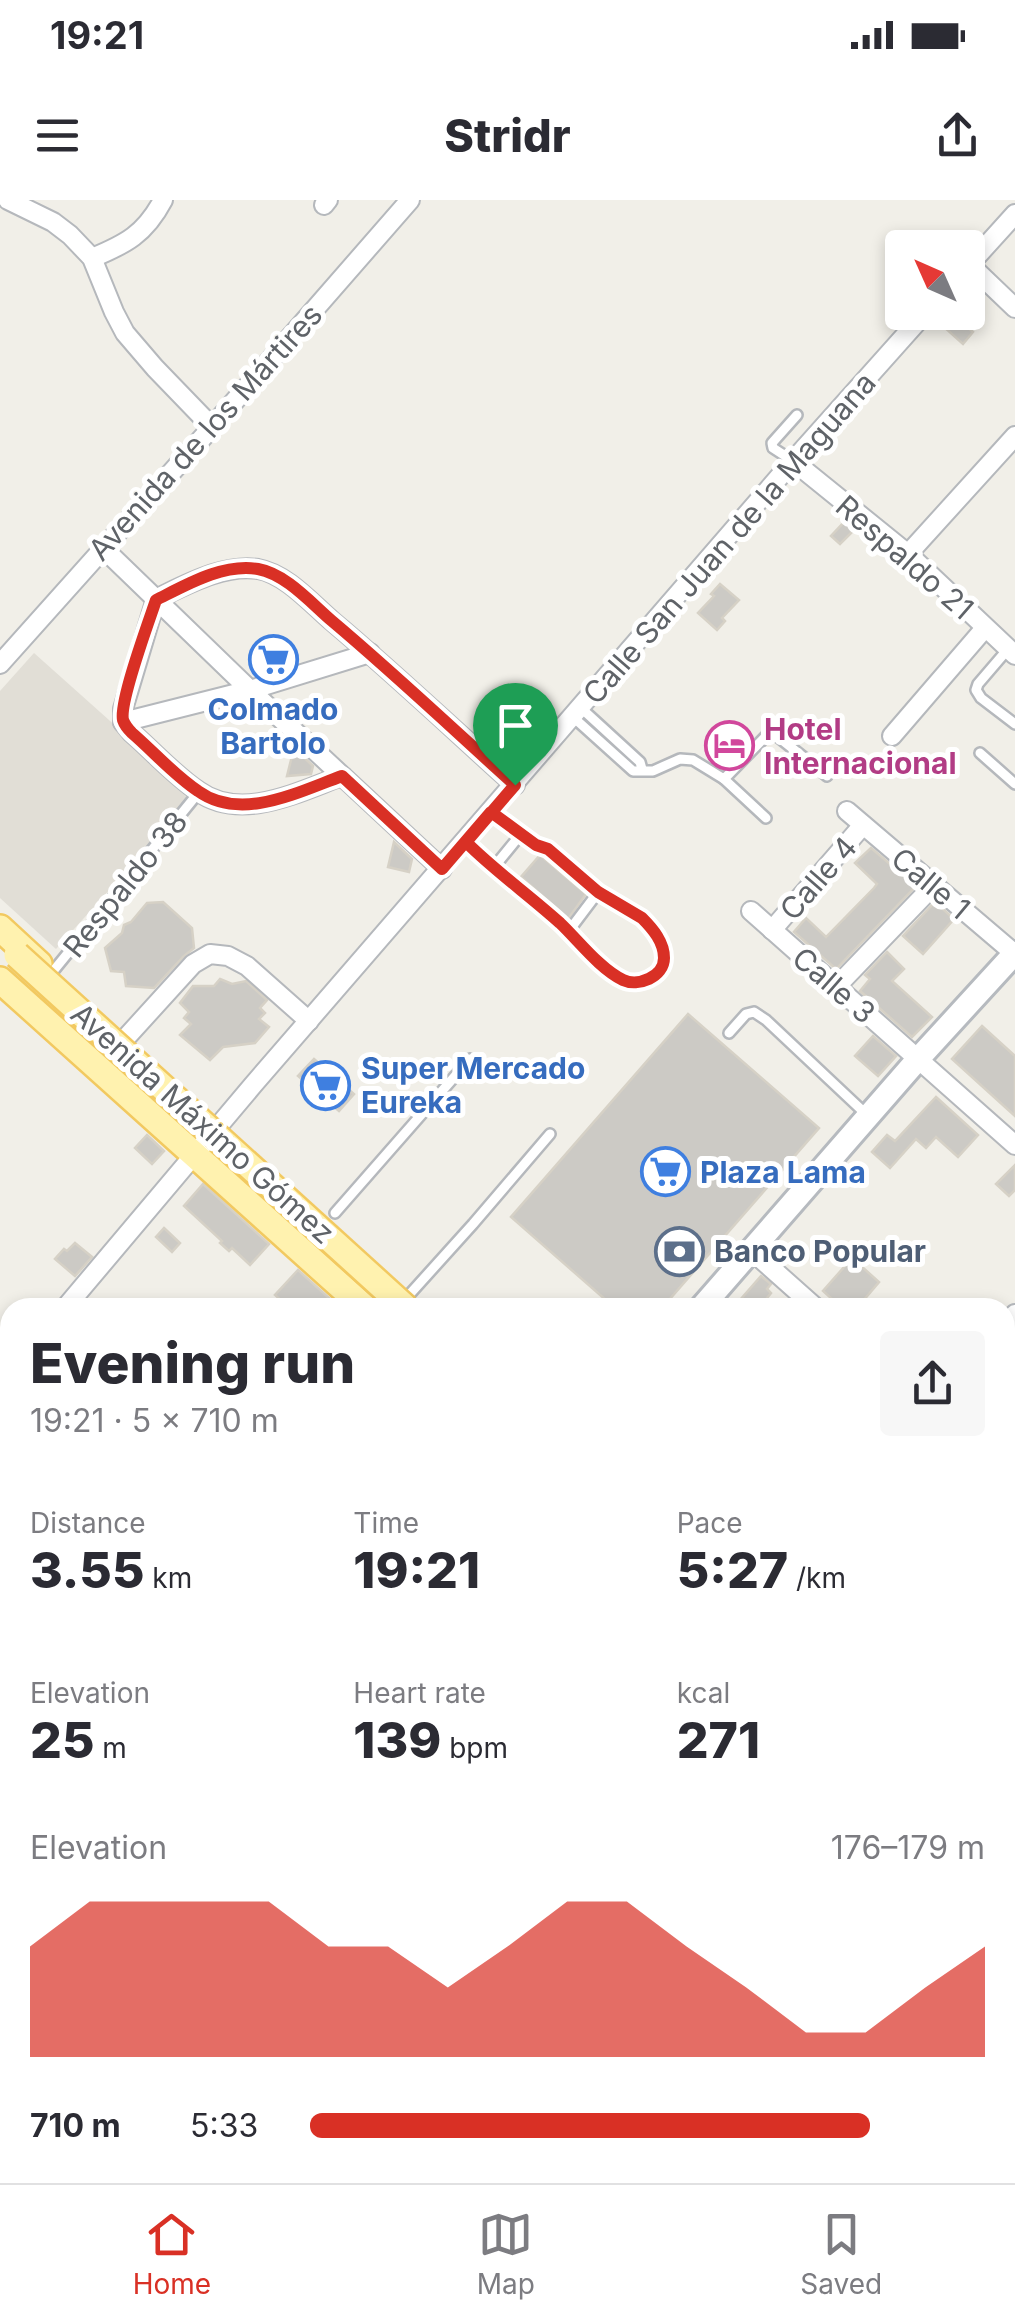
<!DOCTYPE html>
<html lang="en">
<head>
<meta charset="utf-8">
<style>
	body { margin:0; font-family:Inter,sans-serif; background:#f7f7f7; color:#2b2b33; height:100vh; display:flex; flex-direction:column; font-size:38px; white-space:nowrap }
	* { box-sizing:border-box; margin:0 }
	p { font-size:32px; color:#7c7c81 }
	.icon { flex:none; width:55px; height:55px; fill:none; stroke:currentColor; stroke-width:2; stroke-linecap:round; stroke-linejoin:round }
	.map { position:relative; flex:1; overflow:hidden }
	.sheet { position:absolute; left:0px; top:1098px; width:1015px; height:888px; display:flex; flex-direction:column; background:#fff; border-radius:30px 30px 0 0; box-shadow:0 5px 15px #0003 }
	.sheet>* { flex:none }
	.needle { width:65px; rotate:315deg }
	.tools { position:absolute; left:885px; top:30px; display:grid; gap:20px }
	.tools a { display:grid; place-items:center; width:100px; height:100px; border-radius:10px; background:#fff; box-shadow:0 5px 15px #0003; font-size:50px }
	.pin { position:absolute; display:grid; place-items:center; width:85px; height:85px; color:#fff; margin:-102px -42px; border-radius:50% 50% 50% 0; rotate:-45deg; box-shadow:0 0 10px #0007 }
	.pin .icon { rotate:45deg }
	.round { display:grid; place-items:center; flex:none; width:105px; height:105px; border-radius:10px; background:#f7f7f7 }
	.head { display:flex; align-items:center; justify-content:space-between; height:170px; padding:0 30px }
	h1 { font-size:55px; font-weight:800; line-height:75px }
	.stats { display:grid; grid-template-columns:repeat(3,1fr); gap:15px; height:170px; padding:10px 30px }
	.stats div { display:grid; align-content:center }
	.stats b { font-size:50px; font-weight:800 }
	.stats small { font-size:28px; font-weight:400 }
	.stats p { font-size:28px }
	.chart { height:280px; padding:20px 30px }
	.chart p { display:flex; justify-content:space-between }
	.chart svg { width:100%; height:180px; margin-top:10px; fill:#d93025; opacity:.7 }
	ul { padding:0 30px; list-style:none; font-size:32px }
	li { display:grid; grid-template-columns:160px 120px 1fr; align-items:center; height:75px }
	li i { height:25px; border-radius:12px; background:#d93025 }
	.status { display:flex; justify-content:space-between; align-items:center; height:70px; padding:0 50px; background:#fff; direction:ltr }
	.status svg { height:28px; fill:currentColor }
	header { display:flex; justify-content:space-between; align-items:center; height:130px; padding:0 30px; background:#fff; font-size:45px; font-weight:800 }
	.menu { display:flex; justify-content:space-around; align-items:center; height:140px; border-top:2px solid #e1e1e2; background:#fff; font-size:28px; color:#7c7c81 }
	.menu a { display:grid; justify-items:center; gap:5px }
	.menu .current { color:#d93025 }
	.map>svg:first-child { display:block }
	.education { fill:#e1ded6 }
	.building { fill:#cccac5; stroke:#d6d1c6; stroke-width:2.5 }
	.lines { fill:none; stroke-linecap:round; stroke-linejoin:round }
	.lane-casing { stroke:#b5b8bc; stroke-width:14 }
	.street-casing { stroke:#b5b8bc; stroke-width:22 }
	.secondary-casing { stroke:#b6babf; stroke-width:28 }
	.primary-casing { stroke:#f2c960; stroke-width:30 }
	.lane { stroke:#fff; stroke-width:9 }
	.street { stroke:#fff; stroke-width:18 }
	.secondary { stroke:#fff; stroke-width:22 }
	.primary { stroke:#fff2af; stroke-width:25 }
	.primary-bridge-casing { stroke:#f2c960; stroke-width:30; stroke-linecap:butt }
	.primary-bridge { stroke:#fff2af; stroke-width:25 }
	.route-casing { stroke:#fff; stroke-width:20 }
	.route { stroke:#d93025; stroke-width:12 }
	.labels { text-anchor:middle; dominant-baseline:central; stroke-width:10; stroke-linejoin:round; paint-order:stroke }
	.street-label { font-size:30px; fill:#5f6368; stroke:#fff }
	.shop-label { font-size:30px; font-weight:bold; fill:#366cbe; stroke:#fff; text-anchor:start }
	.hotel-label { font-size:30px; font-weight:bold; fill:#b23c85; stroke:#fff; text-anchor:start }
	.service-label { font-size:30px; font-weight:bold; fill:#4e5e75; stroke:#fff; text-anchor:start }
</style>
</head>
<body>
<div class="status"><b>19:21</b><svg viewBox="0 0 49 12"><path d="M0 12V9h3v3zM5 12V6h3v6zM10 12V3h3v9zM15 12V0h3v12zM26 1h20v11H26zM47 4h2v5h-2z"/></svg></div>
<header><svg class="icon" aria-label="menu" viewBox="0 0 24 24"><path d="M4 6h16M4 12h16M4 18h16"/></svg>Stridr<svg class="icon" aria-label="share" viewBox="0 0 24 24"><path d="M12 15V3M7 8l5-5 5 5M5 13v7h14v-7"/></svg></header>
<div class="map">
<svg width="1015" height="1983" viewBox="0 0 1015 1983">
	<rect width="100%" height="100%" fill="#f1efe8"/>
	<path class="education" d="M34,453L194,596L56,749L0,698V491Z"/>
	<g class="building">
		<path d="M954,116L973,132L963,144L944,127Z"/>
		<path d="M846,320L856,328L840,344L831,336Z"/>
		<path d="M720,384L739,400L722,418L725,421L717,430L698,413L714,396L711,394Z"/>
		<path d="M294,548L313,566L311,574L287,576Z"/>
		<path d="M394,642L412,659L409,672L388,667Z"/>
		<path d="M871,648L916,686L836,769L794,732L806,718L826,737L874,688L877,684L855,663Z"/>
		<path d="M540,655L586,694L568,719L521,677Z"/>
		<path d="M163,702L192,728L194,748L184,756L154,788L126,786L124,772L111,771L105,748L122,733L124,725L131,722L147,703Z"/>
		<path d="M935,702L954,719L923,754L903,736Z"/>
		<path d="M887,752L904,769L892,781L932,817L912,837L860,791L870,779L865,775Z"/>
		<path d="M220,779L232,784L246,781L267,800L260,808L265,813L259,819L269,827L255,843L223,847L210,860L180,835L191,824L184,818L189,812L180,803L193,786H214Z"/>
		<path d="M688,814L819,928L662,1108H615L511,1017Z"/>
		<path d="M982,826L1015,856V916L952,859Z"/>
		<path d="M873,836L896,856L878,876L855,856Z"/>
		<path d="M314,859L354,894L339,911L298,876Z"/>
		<path d="M936,897L978,935L958,957L936,937L926,948L916,939L890,968L872,952L887,935L895,941Z"/>
		<path d="M147,935L164,951L152,964L135,948Z"/>
		<path d="M1015,965V990L1009,996L996,984Z"/>
		<path d="M203,984L269,1044L250,1065L232,1048L229,1051L220,1043L222,1041L184,1006Z"/>
		<path d="M164,1028L180,1043L172,1052L156,1037Z"/>
		<path d="M75,1043L92,1057L75,1076L55,1059L64,1049L67,1051Z"/>
		<path d="M852,1058L879,1082L857,1108H842L823,1091Z"/>
		<path d="M298,1070L340,1108H290L275,1095Z"/>
		<path d="M761,1076L771,1084L767,1089L771,1093L759,1108H733Z"/>
	</g>
	<g class="lines">
		<defs>
			<g id="lane">
				<path d="M793,261L773,248L772,243L797,215"/>
				<path d="M1008,449L978,484L976,490L981,498L1015,524"/>
				<path d="M581,508L640,562L642,569"/>
				<path d="M573,517L633,571H653L680,559L693,560L724,579L768,534L777,536L827,576"/>
				<path d="M980,553L1015,584"/>
				<path d="M724,579L766,618"/>
				<path d="M466,642L563,726L583,748L622,779L636,783L648,780L661,770L664,758L659,738L642,718L599,691L548,649L536,645L491,612"/>
				<path d="M494,667L521,634"/>
				<path d="M568,732L599,691"/>
				<path d="M50,775L199,592"/>
				<path d="M729,833L746,814L754,812L766,820L867,915"/>
				<path d="M335,1013L470,859"/>
				<path d="M409,1095L473,1024L550,934"/>
				<path d="M1005,1745L1015,1752"/>
				<path d="M0,1962L10,1951"/>
				<path d="M135,1975L144,1983"/>
			</g>
			<g id="street">
				<path d="M8,0L53,22L70,35L92,58L114,112L125,133L155,168L212,227"/>
				<path d="M324,5L328,0"/>
				<path d="M92,58C126,44 145,34 163,0"/>
				<path d="M969,64L1015,108"/>
				<path d="M968,66L1015,14"/>
				<path d="M793,261L908,354L1015,455"/>
				<path d="M103,348L250,490L442,669"/>
				<path d="M908,354L1015,236"/>
				<path d="M0,464L212,227L410,0"/>
				<path d="M123,522L250,490L370,453"/>
				<path d="M892,536L985,428"/>
				<path d="M342,576C298,592 241,622 198,591C174,575 154,552 132,533L123,522V509L156,399C186,385 223,364 258,369C286,374 311,403 332,421C395,474 454,530 515,585"/>
				<path d="M847,611L1015,754"/>
				<path d="M751,711L1015,945"/>
				<path d="M772,730L863,625"/>
				<path d="M836,787L934,685"/>
				<path d="M123,841L193,764L210,754L228,756L247,766L309,821"/>
				<path d="M752,1051L816,1108"/>
				<path d="M65,1108L253,885L793,261L926,112"/>
				<path d="M1005,1125L1015,1114"/>
				<path d="M0,1184L10,1172"/>
				<path d="M1005,1293L1015,1282"/>
				<path d="M0,1413L10,1403"/>
				<path d="M1005,1488L1015,1477"/>
				<path d="M0,1795L10,1803"/>
				<path d="M577,1983L583,1975"/>
			</g>
			<g id="secondary">
				<path d="M701,1108L918,859L1015,753"/>
				<path d="M0,1908L10,1896"/>
			</g>
			<g id="primary">
				<path d="M0,728L39,764"/>
				<path d="M0,780L365,1108"/>
				<path d="M1005,1626L1015,1637"/>
				<path d="M1005,1668L1015,1678"/>
			</g>
		</defs>
		<use href="#lane" class="lane-casing"/>
		<use href="#street" class="street-casing"/>
		<use href="#secondary" class="secondary-casing"/>
		<use href="#primary" class="primary-casing"/>
		<use href="#lane" class="lane"/>
		<use href="#street" class="street"/>
		<use href="#secondary" class="secondary"/>
		<use href="#primary" class="primary"/>
		<defs>
			<path id="primary-bridge" d="M17,755L406,1108"/>
		</defs>
		<use href="#primary-bridge" class="primary-bridge-casing"/>
		<use href="#primary-bridge" class="primary-bridge"/>
	</g>
	<g class="lines">
		<defs>
			<path id="route" d="M515,585C454,530 395,474 332,421C311,403 286,374 258,369C223,363 186,385 156,400C149,421 119,502 123,520C125,526 128,529 132,533C154,552 174,575 198,591C241,622 298,592 342,576L442,669L491,612L536,645L548,649L598,692L642,718C653,729 664,742 664,758C664,777 638,787 623,780C600,769 578,740 560,723C529,695 495,671 466,642L515,585"/>
		</defs>
		<use href="#route" class="route-casing"/>
		<use href="#route" class="route"/>
	</g>
	<defs>
		<symbol id="supermarket-ring" viewBox="-11 -11 22 22"><circle r="9.5" fill="#fff" stroke="#3f7fe0" stroke-width="1.5"/><path d="M-6-5.5h2.5l.6 2H6L4.5 2H-2.5L-4.4-4H-6ZM-1.5 3.2a1.3 1.3 0 1 0 .1 0ZM3 3.2a1.3 1.3 0 1 0 .1 0Z" fill="#3f7fe0"/></symbol>
		<symbol id="hotel-ring" viewBox="-11 -11 22 22"><circle r="9.5" fill="#fff" stroke="#d1479c" stroke-width="1.5"/><path d="M-6-4.5h1.5V1H6V5H4.5V3h-9V5H-6ZM-4 0a1.8 1.8 0 1 1 3.6 0ZM.5 0V-2.5h3Q6-2.5 6 0Z" fill="#d1479c"/></symbol>
		<symbol id="bank-ring" viewBox="-11 -11 22 22"><circle r="9.5" fill="#fff" stroke="#5c6f8a" stroke-width="1.5"/><path d="M-6-4H6V4H-6ZM0-2.3a2.3 2.3 0 1 0 0 4.6a2.3 2.3 0 1 0 0-4.6Z" fill="#5c6f8a"/></symbol>
	</defs>
	<g fill-rule="evenodd">
		<use href="#supermarket-ring" x="246" y="432" width="55" height="55"/>
		<use href="#hotel-ring" x="702" y="518" width="55" height="55"/>
		<use href="#supermarket-ring" x="298" y="858" width="55" height="55"/>
		<use href="#supermarket-ring" x="638" y="944" width="55" height="55"/>
		<use href="#bank-ring" x="652" y="1024" width="55" height="55"/>
	</g>
	<g class="labels">
		<g class="street-label">
			<text transform="translate(205 232) rotate(-48)">Avenida de los Mártires</text>
			<text transform="translate(729 338) rotate(-49)">Calle San Juan de la Maguana</text>
			<text transform="translate(905 357) rotate(41)">Respaldo 21</text>
			<text transform="translate(818 678) rotate(-49)">Calle 4</text>
			<text transform="translate(931 683) rotate(40)">Calle 1</text>
			<text transform="translate(125 684) rotate(-51)">Respaldo 38</text>
			<text transform="translate(834 785) rotate(41)">Calle 3</text>
			<text transform="translate(203 923) rotate(42)">Avenida Máximo Gómez</text>
		</g>
		<g class="shop-label">
			<text x="273" y="509" text-anchor="middle">Colmado<tspan x="273" dy="34">Bartolo</tspan></text>
			<text x="361" y="868">Super Mercado<tspan x="361" dy="34">Eureka</tspan></text>
			<text x="700" y="972">Plaza Lama</text>
		</g>
		<g class="hotel-label">
			<text x="764" y="529">Hotel<tspan x="764" dy="34">Internacional</tspan></text>
		</g>
		<g class="service-label">
			<text x="714" y="1051">Banco Popular</text>
		</g>
	</g>
</svg>
<div class="tools">
<a><svg class="needle" viewBox="-14 -14 28 28"><path d="M0-13l5 13h-10z" fill="#e53935"/><path d="M0 13l5-13h-10z" fill="#7c7c81"/></svg></a>
</div>
<div class="pin" style="left:515px;top:585px;background:#1e9e55"><svg class="icon" aria-label="arrive" viewBox="0 0 24 24"><path d="M6 21V4h12l-3 4 3 4H6"/></svg></div>
<section class="sheet">
<div class="head"><div><h1>Evening run</h1><p>19:21 · 5 × 710 m</p></div><a class="round"><svg class="icon" aria-label="share" viewBox="0 0 24 24"><path d="M12 15V3M7 8l5-5 5 5M5 13v7h14v-7"/></svg></a></div>
<div class="stats">
<div><p>Distance</p><b>3.55<small> km</small></b></div>
<div><p>Time</p><b>19:21</b></div>
<div><p>Pace</p><b>5:27<small> /km</small></b></div>
</div>
<div class="stats">
<div><p>Elevation</p><b>25<small> m</small></b></div>
<div><p>Heart rate</p><b>139<small> bpm</small></b></div>
<div><p>kcal</p><b>271</b></div>
</div>
<div class="chart"><p><span>Elevation</span>176–179 m</p>
<svg viewBox="0 0 160 44" preserveAspectRatio="none"><path d="M0 44V17L10 6L20 6L30 6L40 6L50 17L60 17L70 27L80 17L90 6L100 6L110 17L120 27L130 38L140 38L150 27L160 17V44z"/></svg>
</div>
<ul>
<li><b>710 m</b>5:33<i style="width:83%"></i></li>
</ul>
</section>
</div>
<nav class="menu">
<a class="current"><svg class="icon" aria-label="home" viewBox="0 0 24 24"><path d="M3 11l9-7 9 7M6 9v11h12V9"/></svg>Home</a>
<a><svg class="icon" aria-label="map" viewBox="0 0 24 24"><path d="M3 6l6-2 6 2 6-2v14l-6 2-6-2-6 2zM9 4v14M15 6v14"/></svg>Map</a>
<a><svg class="icon" aria-label="saved" viewBox="0 0 24 24"><path d="M7 4h10v16l-5-4-5 4z"/></svg>Saved</a>
</nav>
</body>
</html>
